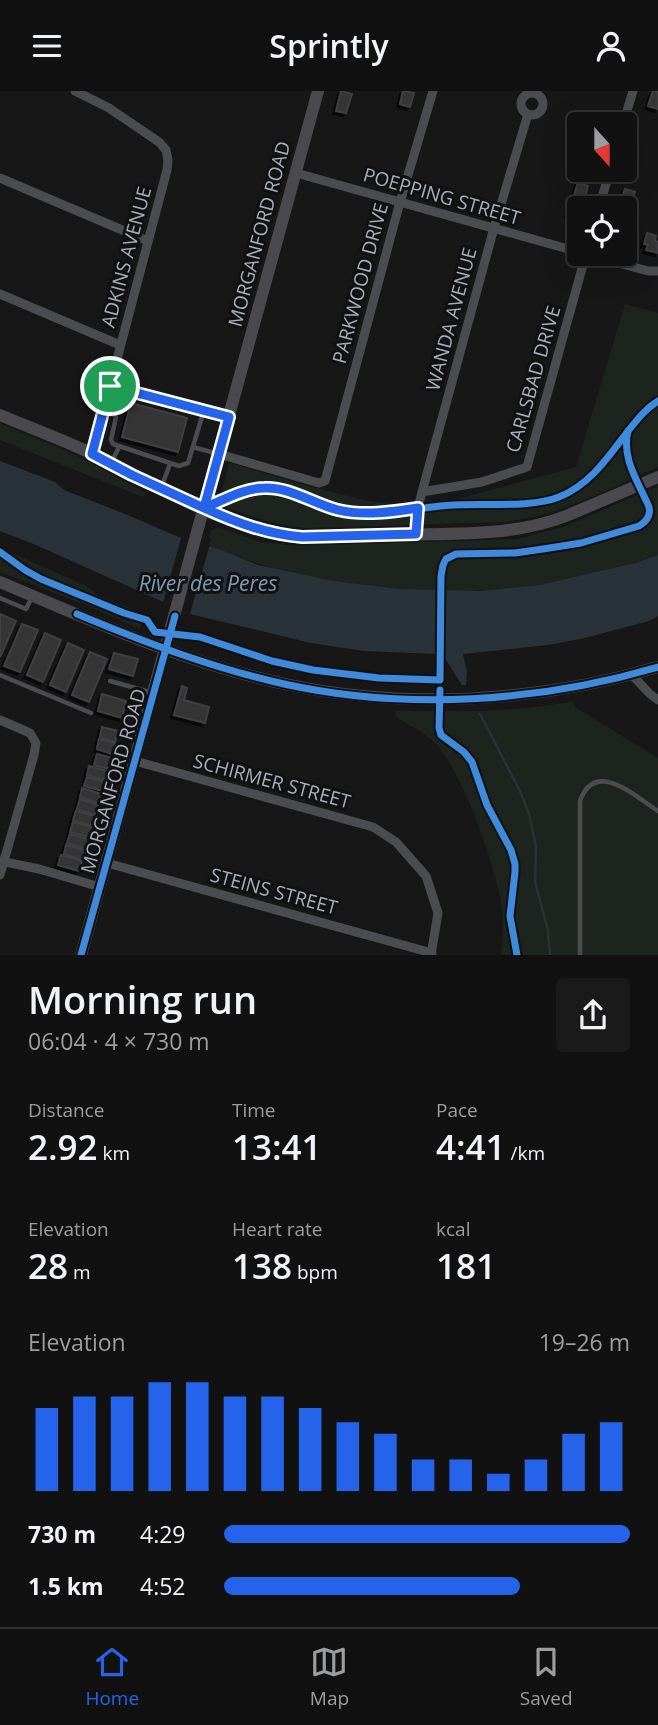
<!DOCTYPE html>
<html lang="en">
<head>
<meta charset="utf-8">
<style>
	body { margin:0; font-family:"Open Sans",sans-serif; background:#1a1a1a; color:#f1f3f6; height:100vh; display:flex; flex-direction:column; font-size:26px; white-space:nowrap }
	* { box-sizing:border-box; margin:0 }
	p { font-size:23px; color:#9c9d9f }
	.icon { flex:none; width:38px; height:38px; fill:none; stroke:currentColor; stroke-width:2; stroke-linecap:round; stroke-linejoin:round }
	.map { position:relative; height:864px; overflow:hidden }
	.details { display:flex; flex-direction:column; background:#111; flex:1 }
	.details>* { flex:none }
	.needle { width:46px; rotate:159deg }
	.buttons { position:absolute; left:567px; top:21px; display:grid; gap:14px }
	.buttons a { display:grid; place-items:center; width:70px; height:70px; border-radius:7px; background:#111; box-shadow:0 7px 28px #0002,0 0 0 2px #303131; font-size:35px }
	.pin { position:absolute; display:grid; place-items:center; width:60px; height:60px; color:#fff; margin:-30px; border:4px solid #fff; border-radius:50%; box-shadow:0 2px 7px #0007 }
	.round { display:grid; place-items:center; flex:none; width:74px; height:74px; border-radius:7px; background:#1a1a1a }
	.overview { display:flex; align-items:center; justify-content:space-between; height:119px; padding:0 28px }
	h1 { font-size:38px; font-weight:600; line-height:52px }
	.figures { display:grid; grid-template-columns:repeat(3,1fr); gap:10px; height:119px; padding:7px 28px }
	.figures div { display:grid; align-content:center }
	.figures b { font-size:35px; font-weight:600 }
	.figures small { font-size:19px; font-weight:400 }
	.figures p { font-size:19px }
	.chart { height:196px; padding:14px 28px }
	.chart p { display:flex; justify-content:space-between }
	.chart svg { width:100%; height:126px; margin-top:7px; stroke:#2563eb; stroke-width:6 }
	ul { padding:0 28px; list-style:none; font-size:23px }
	li { display:grid; grid-template-columns:112px 84px 1fr; align-items:center; height:52px }
	li i { height:18px; border-radius:9px; background:#2563eb }
	header { display:flex; justify-content:space-between; align-items:center; height:91px; padding:0 28px; background:#111; font-size:32px; font-weight:600 }
	.dock { display:flex; justify-content:space-around; align-items:center; height:98px; border-top:2px solid #303131; background:#111; font-size:19px; color:#9c9d9f }
	.dock a { display:grid; justify-items:center; gap:4px }
	.dock .current { color:#2563eb }
	.map>svg:first-child { display:block }
	.green { fill:#1d241e }
	.water { fill:#2a3239 }
	.pier { fill:#171717 }
	.lines { fill:none; stroke-linecap:round; stroke-linejoin:round }
	.stream { stroke:#2a3239; stroke-width:2.5 }
	.building { fill:#353536; stroke:#3f4043; stroke-width:2; filter:url(#shadow) }
	.service { stroke:#4b4c50; stroke-width:4.5 }
	.minor { stroke:#4b4c50; stroke-width:9 }
	.secondary { stroke:#4a4a4e; stroke-width:12 }
	.cycleway-casing { stroke:#111113; stroke-width:11 }
	.cycleway { stroke:#408adc; stroke-width:7 }
	.route-casing { stroke:#fff; stroke-width:14 }
	.route { stroke:#2563eb; stroke-width:9 }
	.labels { text-anchor:middle; dominant-baseline:central; stroke-width:6; stroke-linejoin:round; paint-order:stroke }
	.street-label { font-size:19px; fill:#a8adb8; stroke:#111113 }
	.water-label { font-size:21px; font-style:italic; fill:#7f9bb3; stroke:#111113 }
</style>
</head>
<body>
<header><svg class="icon" aria-label="menu" viewBox="0 0 24 24"><path d="M4 6h16M4 12h16M4 18h16"/></svg>Sprintly<svg class="icon" aria-label="person" viewBox="0 0 24 24"><circle cx="12" cy="8" r="4"/><path d="M4 21q1-7 8-7t8 7"/></svg></header>
<div class="map">
<svg width="658" height="864" viewBox="0 0 658 864">
	<defs>
		<filter id="shadow"><feDropShadow dx="-3" dy="3" stdDeviation="0" flood-color="#0009"/></filter>
	</defs>
	<rect width="100%" height="100%" fill="#171717"/>
	<g class="green">
		<path d="M625,213L658,222V376C609,398 560,424 506,431L305,437C276,434 250,426 223,415L220,411L228,374L231,372L301,393L368,410L413,416L461,407L576,376Z"/>
		<path d="M0,332L76,364L146,402L143,406L0,349Z"/>
		<path d="M658,395V464C633,473 607,479 581,485C567,488 553,492 539,494C459,506 369,500 290,482C262,475 236,464 209,456L211,448L209,447L211,440L218,436L260,451L296,455L517,448L563,436Z"/>
		<path d="M0,457L80,492L87,495L98,505L146,523L145,525L125,520L41,486L0,459Z"/>
		<path d="M0,463L34,487L129,526L143,529L140,538L86,514L0,481Z"/>
		<path d="M572,611L575,616L658,667V864H501C504,846 504,829 501,811C494,772 461,675 432,649C421,640 407,633 396,626V620H487L529,617Z"/>
	</g>
	<path class="water" d="M0,370L55,391L64,399L125,423L181,447L224,460L258,474L333,490L400,498L481,500L540,494L635,472L658,464V525L649,530L585,547L548,554L463,563L467,581L466,594H462L444,566L436,563L364,560L311,552L190,523L36,454L0,440Z"/>
	<g class="pier">
		<path d="M182,444L210,453L189,526L162,515Z"/>
		<path d="M438,496H443V570L437,567Z"/>
	</g>
	<g class="lines">
		<path class="stream" d="M480,623L520,700L529,723L536,755L535,791L548,839L550,864"/>
	</g>
	<g class="building">
		<path d="M341,0L352,3L346,22L336,20Z"/>
		<path d="M403,0L414,2L410,16L400,13Z"/>
		<path d="M653,0L658,1V18L648,15Z"/>
		<path d="M578,91L588,95L584,108L574,105Z"/>
		<path d="M625,98L635,101L631,116L620,113Z"/>
		<path d="M572,110L582,113L581,117H579L578,127L568,123Z"/>
		<path d="M625,119L631,121L629,126L636,129L634,137L625,134Z"/>
		<path d="M647,142L656,145L655,150L658,151V162L646,159L648,154L644,153Z"/>
		<path d="M131,312L187,327L178,361L122,346Z"/>
		<path d="M0,523L16,530L0,566Z"/>
		<path d="M22,533L38,539L20,581L4,575Z"/>
		<path d="M45,542L61,549L43,591L27,584Z"/>
		<path d="M68,552L84,559L66,601L50,594Z"/>
		<path d="M90,561L107,568L89,611L72,604Z"/>
		<path d="M114,562L138,568L133,585L109,578Z"/>
		<path d="M182,595L187,597L184,609L209,616L205,632L174,624Z"/>
		<path d="M102,603L126,610L122,627L98,620Z"/>
		<path d="M102,636L118,640L115,651L100,646Z"/>
		<path d="M99,648L115,652L112,663L97,658Z"/>
		<path d="M97,663L112,667L108,678L94,674Z"/>
		<path d="M89,675L107,680L104,689L87,684Z"/>
		<path d="M87,686L105,691L103,700L84,695Z"/>
		<path d="M82,697L101,703L98,712L80,706Z"/>
		<path d="M80,708L98,714L95,724L77,718Z"/>
		<path d="M76,720L95,725L92,735L73,729Z"/>
		<path d="M73,731L91,736L89,746L70,741Z"/>
		<path d="M70,743L88,748L86,758L67,752Z"/>
		<path d="M66,754L85,759L82,769L64,763Z"/>
		<path d="M61,764L82,770L79,780L58,774Z"/>
	</g>
	<g class="lines">
		<g class="service">
			<path d="M110,295L227,325"/>
			<path d="M103,321L114,324L116,326L111,349L113,353L179,375L188,372L204,319"/>
			<path d="M193,356L218,363"/>
			<path d="M111,372L119,356"/>
			<path d="M161,397L170,373"/>
			<path d="M0,507L26,518L32,506"/>
			<path d="M0,584L91,622"/>
			<path d="M110,590L150,601"/>
			<path d="M580,864V710C595,667 636,706 658,720"/>
		</g>
		<g class="minor">
			<path d="M75,0L109,17L159,51L166,59L168,69L167,79L92,363"/>
			<circle cx="532" cy="13" r="11"/>
			<path d="M623,33L633,0"/>
			<path d="M296,82L579,161"/>
			<path d="M0,87L148,150"/>
			<path d="M599,117L610,79"/>
			<path d="M586,163L648,180H658"/>
			<path d="M0,203L120,254"/>
			<path d="M219,363L319,392L325,390L400,111L433,0"/>
			<path d="M422,401L482,391L527,376L586,163"/>
			<path d="M416,443L418,417L422,401L494,137L528,23"/>
			<path d="M632,584L650,603L658,609"/>
			<path d="M0,629L30,642L36,652L34,664L0,784"/>
			<path d="M135,670L373,736L396,751L426,785L438,822L431,864"/>
			<path d="M0,770L39,778L100,796"/>
			<path d="M107,772L432,862"/>
		</g>
		<g class="secondary">
			<path d="M0,324C33,338 67,350 99,366C160,397 226,437 294,446C328,448 362,445 396,444C453,442 512,446 566,425L658,386"/>
			<path d="M0,491C92,530 186,572 285,593C408,619 538,611 658,576"/>
			<path d="M81,864L318,0"/>
		</g>
		<defs>
			<g id="cycleway">
				<path d="M204,417C228,407 253,392 281,398C305,403 326,418 352,421C385,425 419,416 453,414C483,412 532,417 559,406C590,394 609,365 628,340C637,329 645,318 658,310"/>
				<path d="M0,461L25,479L41,488L124,522L147,529L155,541L200,546L272,570L313,579L379,587L440,589L441,485L443,474L446,468L456,463L515,462L543,458L581,452L639,435C646,431 651,425 649,416C639,392 621,368 628,340"/>
				<path d="M77,523C144,551 212,577 284,593C407,620 538,611 658,576"/>
				<path d="M440,599L439,637L441,644L464,661L472,671L487,714L511,759L515,773V781L510,825L517,864"/>
				<path d="M81,864L175,525"/>
			</g>
		</defs>
		<use href="#cycleway" class="cycleway-casing"/>
		<use href="#cycleway" class="cycleway"/>
	</g>
	<g class="lines">
		<defs>
			<path id="route" d="M110,295L92,363L132,384L204,417C224,409 244,397 265,397C290,396 314,413 338,419C364,425 392,421 418,417L416,443L302,446C267,443 237,432 204,417L229,326L110,295"/>
		</defs>
		<use href="#route" class="route-casing"/>
		<use href="#route" class="route"/>
	</g>
	<g class="labels">
		<g class="street-label">
			<text transform="translate(442 105) rotate(16)">POEPPING STREET</text>
			<text transform="translate(259 143) rotate(-75)">MORGANFORD ROAD</text>
			<text transform="translate(126 166) rotate(-75)">ADKINS AVENUE</text>
			<text transform="translate(360 192) rotate(-75)">PARKWOOD DRIVE</text>
			<text transform="translate(451 228) rotate(-75)">WANDA AVENUE</text>
			<text transform="translate(533 288) rotate(-74)">CARLSBAD DRIVE</text>
			<text transform="translate(113 690) rotate(-74)">MORGANFORD ROAD</text>
			<text transform="translate(272 690) rotate(15)">SCHIRMER STREET</text>
			<text transform="translate(274 800) rotate(15)">STEINS STREET</text>
		</g>
		<g class="water-label">
			<text x="208" y="492">River des Peres</text>
		</g>
	</g>
</svg>
<div class="buttons">
<a><svg class="needle" viewBox="-14 -14 28 28"><path d="M0-13l5 13h-10z" fill="#e53935"/><path d="M0 13l5-13h-10z" fill="#9c9d9f"/></svg></a>
<a><svg class="icon" aria-label="locate" viewBox="0 0 24 24"><circle cx="12" cy="12" r="6"/><path d="M12 2v4M12 18v4M2 12h4M18 12h4"/></svg></a>
</div>
<div class="pin" style="left:110px;top:295px;background:#1e9e55"><svg class="icon" aria-label="arrive" viewBox="0 0 24 24"><path d="M6 21V4h12l-3 4 3 4H6"/></svg></div>
</div>
<section class="details">
<div class="overview"><div><h1>Morning run</h1><p>06:04 · 4 × 730 m</p></div><a class="round"><svg class="icon" aria-label="share" viewBox="0 0 24 24"><path d="M12 15V3M7 8l5-5 5 5M5 13v7h14v-7"/></svg></a></div>
<div class="figures">
<div><p>Distance</p><b>2.92<small> km</small></b></div>
<div><p>Time</p><b>13:41</b></div>
<div><p>Pace</p><b>4:41<small> /km</small></b></div>
</div>
<div class="figures">
<div><p>Elevation</p><b>28<small> m</small></b></div>
<div><p>Heart rate</p><b>138<small> bpm</small></b></div>
<div><p>kcal</p><b>181</b></div>
</div>
<div class="chart"><p><span>Elevation</span>19–26 m</p>
<svg viewBox="0 0 160 44" preserveAspectRatio="none"><path d="M5 44V15M15 44V11M25 44V11M35 44V6M45 44V6M55 44V11M65 44V11M75 44V15M85 44V20M95 44V24M105 44V33M115 44V33M125 44V38M135 44V33M145 44V24M155 44V20"/></svg>
</div>
<ul>
<li><b>730 m</b>4:29<i style="width:100%"></i></li>
<li><b>1.5 km</b>4:52<i style="width:73%"></i></li>
</ul>
</section>
<nav class="dock">
<a class="current"><svg class="icon" aria-label="home" viewBox="0 0 24 24"><path d="M3 11l9-7 9 7M6 9v11h12V9"/></svg>Home</a>
<a><svg class="icon" aria-label="map" viewBox="0 0 24 24"><path d="M3 6l6-2 6 2 6-2v14l-6 2-6-2-6 2zM9 4v14M15 6v14"/></svg>Map</a>
<a><svg class="icon" aria-label="saved" viewBox="0 0 24 24"><path d="M7 4h10v16l-5-4-5 4z"/></svg>Saved</a>
</nav>
</body>
</html>
